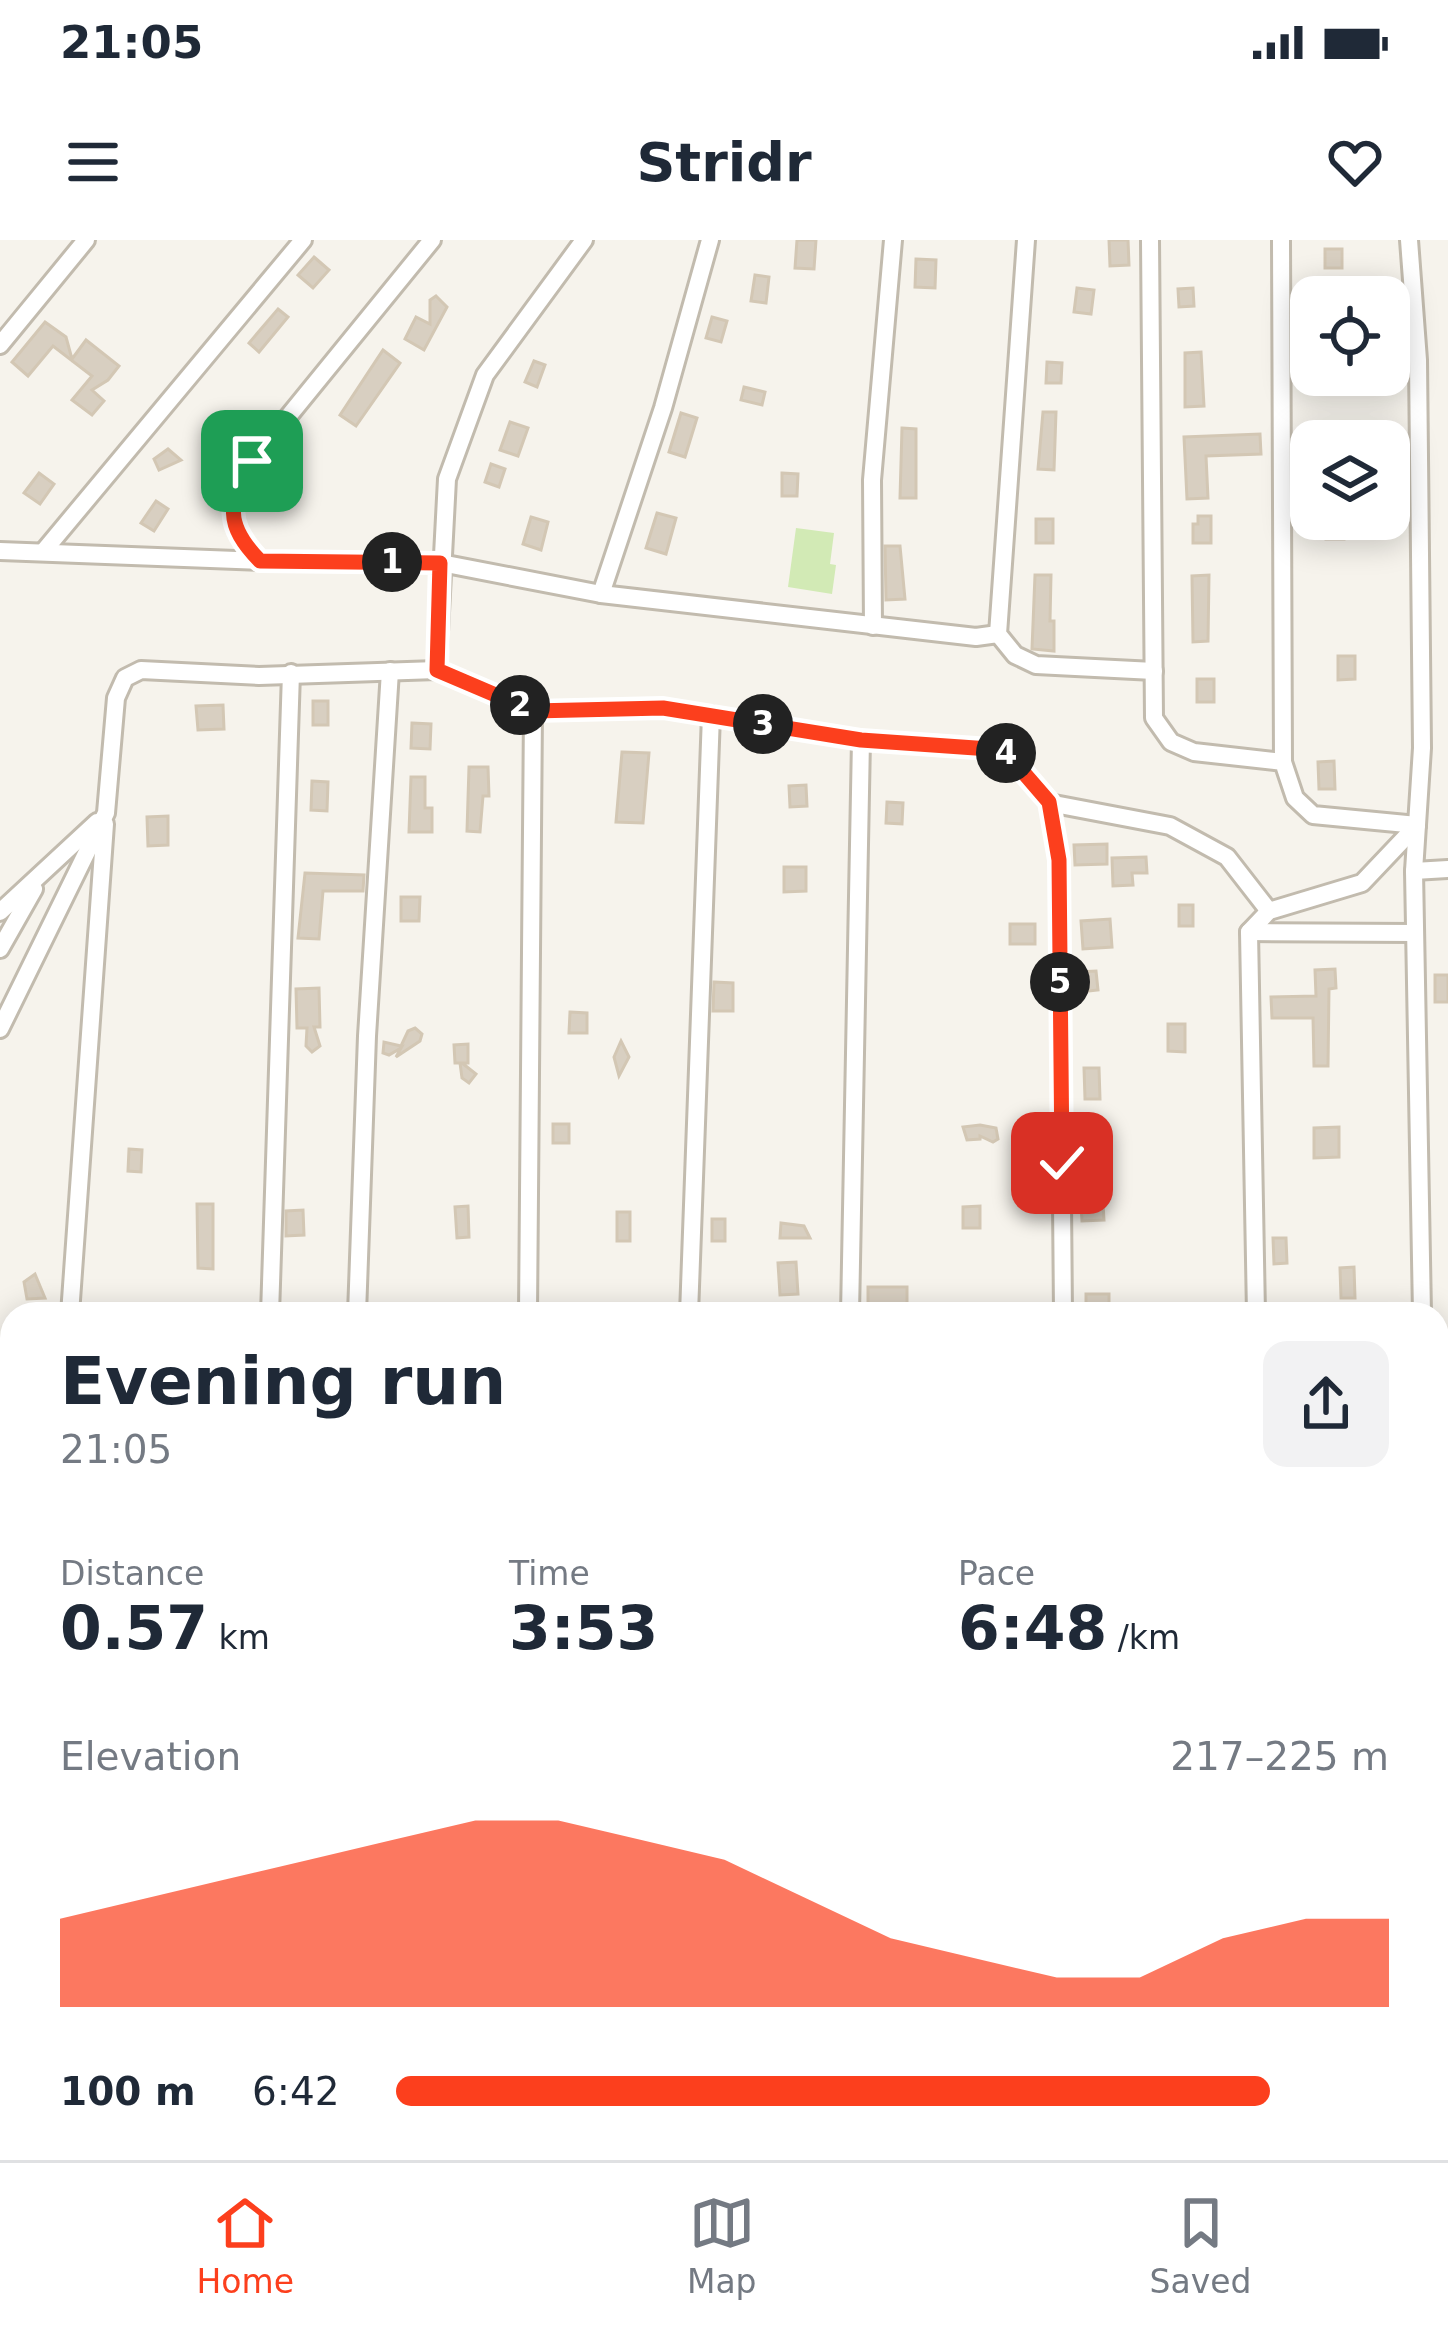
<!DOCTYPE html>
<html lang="en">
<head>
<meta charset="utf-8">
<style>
	body { margin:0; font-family:"DejaVu Sans",sans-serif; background:#f2f2f3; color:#1f2937; height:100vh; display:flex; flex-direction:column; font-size:45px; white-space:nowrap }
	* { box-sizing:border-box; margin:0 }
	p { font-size:39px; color:#747a83 }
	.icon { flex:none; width:66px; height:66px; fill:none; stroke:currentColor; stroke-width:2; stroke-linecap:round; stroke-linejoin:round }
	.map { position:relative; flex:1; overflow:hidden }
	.sheet { position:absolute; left:0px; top:1062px; width:1449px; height:858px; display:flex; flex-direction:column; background:#fff; border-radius:36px 36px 0 0; box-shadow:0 6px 30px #0003 }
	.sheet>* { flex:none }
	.buttons { position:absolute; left:1290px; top:36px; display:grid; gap:24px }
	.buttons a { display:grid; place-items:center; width:120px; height:120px; border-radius:24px; background:#fff; box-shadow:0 6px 30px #0003; font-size:60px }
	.pin { position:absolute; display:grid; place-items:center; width:102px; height:102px; color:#fff; margin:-51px; border-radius:24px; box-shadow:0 6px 18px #0006 }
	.km { position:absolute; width:60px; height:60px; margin:-30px; border-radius:50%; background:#222; color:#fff; font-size:33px; line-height:60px; text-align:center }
	.round { display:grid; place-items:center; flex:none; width:126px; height:126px; border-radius:24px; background:#f2f2f3 }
	.overview { display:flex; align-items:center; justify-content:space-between; height:204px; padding:0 60px }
	h1 { font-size:66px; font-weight:700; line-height:90px }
	.stats { display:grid; grid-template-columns:repeat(3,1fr); gap:18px; height:204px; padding:12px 60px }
	.stats div { display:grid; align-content:center }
	.stats b { font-size:60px; font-weight:700 }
	.stats small { font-size:33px; font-weight:400 }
	.stats p { font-size:33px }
	.chart { height:336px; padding:24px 60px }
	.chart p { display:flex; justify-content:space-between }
	.chart svg { width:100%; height:216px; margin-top:12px; fill:#fc3f1d; opacity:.7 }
	ul { padding:0 60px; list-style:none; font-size:39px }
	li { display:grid; grid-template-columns:192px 144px 1fr; align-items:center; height:90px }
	li i { height:30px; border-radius:15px; background:#fc3f1d }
	.status { display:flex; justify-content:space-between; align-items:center; height:84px; padding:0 60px; background:#fff; direction:ltr }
	.status svg { height:33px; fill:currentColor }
	header { display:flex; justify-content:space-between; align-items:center; height:156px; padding:0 60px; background:#fff; font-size:54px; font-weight:700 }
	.tab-bar { display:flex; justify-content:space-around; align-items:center; height:168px; border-top:3px solid #e0e1e3; background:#fff; font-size:33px; color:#747a83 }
	.tab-bar a { display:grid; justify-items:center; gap:6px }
	.tab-bar .selected { color:#fc3f1d }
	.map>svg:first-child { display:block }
	.green { fill:#d2eab5 }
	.building { fill:#d8cfc1; stroke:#d3c7b4; stroke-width:3 }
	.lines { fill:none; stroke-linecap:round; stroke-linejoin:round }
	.minor-casing { stroke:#c2bbae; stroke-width:22 }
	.minor { stroke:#fff; stroke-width:16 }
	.route-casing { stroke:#fff; stroke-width:24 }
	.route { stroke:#fc3f1d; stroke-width:15 }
</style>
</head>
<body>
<div class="status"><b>21:05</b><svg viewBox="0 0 49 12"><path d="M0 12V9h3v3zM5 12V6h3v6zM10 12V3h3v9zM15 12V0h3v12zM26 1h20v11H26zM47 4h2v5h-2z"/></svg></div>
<header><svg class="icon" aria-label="menu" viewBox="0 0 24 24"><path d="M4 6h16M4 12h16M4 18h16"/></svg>Stridr<svg class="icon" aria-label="heart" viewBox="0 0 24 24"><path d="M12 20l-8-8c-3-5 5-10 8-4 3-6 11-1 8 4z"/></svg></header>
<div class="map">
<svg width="1448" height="1920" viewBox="0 0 1448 1920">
	<rect width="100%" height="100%" fill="#f6f3ec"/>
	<path class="green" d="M796,288L834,293L830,324L836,325L832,354L788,347Z"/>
	<g class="building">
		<path d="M797,0H816L814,29L795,28Z"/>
		<path d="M1109,0H1128L1129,25L1110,26Z"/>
		<rect x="1325" y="9" width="17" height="19"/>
		<path d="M314,17L329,30L313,48L298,35Z"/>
		<path d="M916,19L936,20L935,48L915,47Z"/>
		<path d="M755,35L769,37L766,63L751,61Z"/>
		<path d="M1077,48L1094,50L1091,74L1074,72Z"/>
		<path d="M1193,48L1194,66L1179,67L1178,49Z"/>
		<path d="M436,56L447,67L424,110L405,99L416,77L430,84V60Z"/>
		<path d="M278,69L288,77L259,112L249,103Z"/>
		<path d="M712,77L727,81L721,102L706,98Z"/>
		<path d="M45,82L66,97L72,119L86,100L119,126L108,140L92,150L104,161L92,175L72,160L92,136L53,106L28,136L12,122Z"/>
		<path d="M383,110L400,123L356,186L340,175Z"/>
		<path d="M1201,112L1204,166L1185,167V113Z"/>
		<path d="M534,121L545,125L537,147L525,142Z"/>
		<path d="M1047,122L1062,123L1061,143H1046Z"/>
		<path d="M744,147L765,152L762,165L741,160Z"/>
		<path d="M1043,172H1056L1054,230L1038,229Z"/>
		<path d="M681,173L697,178L685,217L669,212Z"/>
		<path d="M510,182L528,188L518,216L500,210Z"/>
		<path d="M902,188L916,189V258H900Z"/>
		<path d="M1260,194L1261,214L1206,216L1208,258L1187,259L1184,197Z"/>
		<path d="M168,209L181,220L159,230L154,219Z"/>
		<path d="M491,224L505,229L499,247L485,242Z"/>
		<path d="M39,233L54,244L40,264L24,253Z"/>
		<path d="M782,233L798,234L797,256H782Z"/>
		<path d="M156,261L168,269L154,291L141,283Z"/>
		<path d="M657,273L676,278L666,314L646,308Z"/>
		<path d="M1198,276H1211V303H1193V284H1198Z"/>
		<path d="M531,277L548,282L541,310L523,304Z"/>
		<rect x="1036" y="279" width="17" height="24"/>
		<path d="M1325,279H1344V299H1326Z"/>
		<path d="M885,306H900L905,359L886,360Z"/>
		<path d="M1035,335H1051L1050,381H1054V411L1032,409Z"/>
		<path d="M1209,335L1208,401L1193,402L1192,336Z"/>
		<path d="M1338,416H1355V439L1338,440Z"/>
		<rect x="1197" y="439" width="17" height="23"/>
		<rect x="313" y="461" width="15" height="24"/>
		<path d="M223,465L224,489L198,490L196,466Z"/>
		<path d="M412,483L431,484L430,509L411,508Z"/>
		<path d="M622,512L649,513L643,583L616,582Z"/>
		<path d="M1334,521L1335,549H1319L1318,522Z"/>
		<path d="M469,527H488L489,556H483L480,592L467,591Z"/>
		<path d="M411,537H425V568H432V592H409Z"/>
		<path d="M312,541L328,542L327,571L311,570Z"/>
		<path d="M806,545L807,566L790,567L789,546Z"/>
		<path d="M887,562L903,563L902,584L886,583Z"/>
		<path d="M168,576V605L148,606L147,577Z"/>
		<path d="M1107,604V624L1075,625L1074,605Z"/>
		<path d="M1146,617L1147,633H1132L1133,645L1113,646L1112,618Z"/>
		<path d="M784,627H806V651L784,652Z"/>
		<path d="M305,633L364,635L363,651H323L319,699L298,698Z"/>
		<path d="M401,657H420L419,681H401Z"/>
		<rect x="1179" y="665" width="14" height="21"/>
		<path d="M1110,679L1112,707L1083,709L1081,681Z"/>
		<rect x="1010" y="684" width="25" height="20"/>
		<path d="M1335,729L1336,748L1329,749L1328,826H1314L1313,778H1272L1271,757L1316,756L1315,730Z"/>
		<path d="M1096,731L1098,750L1079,752L1077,732Z"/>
		<rect x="1435" y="735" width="13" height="27"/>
		<path d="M714,742L733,743V771H713Z"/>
		<path d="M319,748L320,787H314L320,806L312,812L306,806L307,788H297L296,749Z"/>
		<path d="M570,772L587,773V793H569Z"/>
		<path d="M1168,784H1185V812L1168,811Z"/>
		<path d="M415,788L422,794L420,801L396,817L401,808L389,815L383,813L384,802L401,806L408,791Z"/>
		<path d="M621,801L629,817L619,836L614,817Z"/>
		<path d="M468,804V823H462L476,834L469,843L462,838L460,823H455L454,805Z"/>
		<path d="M1084,828H1099L1100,859H1085Z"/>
		<rect x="553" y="884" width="16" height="19"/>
		<path d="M980,885L996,888L998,899L993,902L980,896V899L967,900L963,887Z"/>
		<path d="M1339,887V917L1314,918V888Z"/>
		<path d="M129,909L142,910L141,932L128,931Z"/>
		<path d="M1102,947L1104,980L1082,981L1080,948Z"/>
		<path d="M197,964H213V1029L198,1028Z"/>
		<path d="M468,966L469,997L457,998L455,967Z"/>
		<path d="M980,966V988H963V967Z"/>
		<path d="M303,970L304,995L286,996V971Z"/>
		<rect x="617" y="972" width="13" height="29"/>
		<rect x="712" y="979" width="13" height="22"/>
		<path d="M781,983L804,986L810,998H780Z"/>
		<path d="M1273,998H1286L1287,1023L1274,1024Z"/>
		<path d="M796,1022L798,1054L780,1055L778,1023Z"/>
		<path d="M1354,1027L1355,1058H1341L1340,1028Z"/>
		<path d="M35,1034L45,1058L27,1059L24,1042Z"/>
		<path d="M868,1047H907V1070L874,1074V1070H868Z"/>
		<rect x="1086" y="1054" width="23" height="20"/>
	</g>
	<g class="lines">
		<defs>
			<g id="minor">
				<path d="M1026,0L998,394L1015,415L1036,425L1154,431"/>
				<path d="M1150,0L1154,478L1171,502L1194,512L1283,522L1295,558L1313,575L1417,585"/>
				<path d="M1281,0L1283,522"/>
				<path d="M1409,0L1418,120L1422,508L1414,631L1422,1074"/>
				<path d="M0,105L86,0"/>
				<path d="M0,311L260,321L441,323L601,354L976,397L998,394"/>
				<path d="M43,312L303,0"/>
				<path d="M260,321C224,284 228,264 252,221L432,0"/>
				<path d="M601,354L663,168L710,0"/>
				<path d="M873,386L872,240L893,0"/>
				<path d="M437,430L447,239L485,135L584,0"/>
				<path d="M1049,563L1170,586L1227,617L1269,671"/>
				<path d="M1414,631L1448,629"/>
				<path d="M0,672L97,582"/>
				<path d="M1249,692L1415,693"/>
				<path d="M0,709L34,649"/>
				<path d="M0,789L106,573L116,458L125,438L141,430L259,436L437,430L533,471L663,468L861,500L1004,510L1049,563L1059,620L1063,1074"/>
				<path d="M70,1074L105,584"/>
				<path d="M270,1074L291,433"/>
				<path d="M357,1074L367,796L390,431"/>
				<path d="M528,1074L533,471"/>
				<path d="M689,1074L711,475"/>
				<path d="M850,1074L861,500"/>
				<path d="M1256,1074L1249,692L1269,671L1362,643L1417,585"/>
				<path d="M0,1543L12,1534"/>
				<path d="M0,1714L12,1709"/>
				<path d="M0,1763H12"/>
				<path d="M768,1908L801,1920"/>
				<path d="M881,1908L897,1920"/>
				<path d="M941,1908L948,1920"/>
				<path d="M1262,1908V1920"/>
				<path d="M1110,1920V1908"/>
				<path d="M1428,1920V1908"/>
			</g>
		</defs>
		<use href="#minor" class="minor-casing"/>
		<use href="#minor" class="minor"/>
	</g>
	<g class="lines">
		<defs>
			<path id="route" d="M252,221C228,264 224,284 260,321L440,323L437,430L533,471L663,468L861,500L1004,510L1049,562L1059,620L1062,923"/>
		</defs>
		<use href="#route" class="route-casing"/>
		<use href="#route" class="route"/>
	</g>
</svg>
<div class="buttons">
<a><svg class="icon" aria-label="locate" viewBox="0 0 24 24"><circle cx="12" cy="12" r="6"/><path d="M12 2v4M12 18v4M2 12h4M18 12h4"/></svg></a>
<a><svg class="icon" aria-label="layers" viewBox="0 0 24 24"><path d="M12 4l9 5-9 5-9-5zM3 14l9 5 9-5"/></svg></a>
</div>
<div class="pin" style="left:252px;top:221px;background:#1e9e55"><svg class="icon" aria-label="arrive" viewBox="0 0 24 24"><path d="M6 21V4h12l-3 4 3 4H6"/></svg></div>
<div class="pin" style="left:1062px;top:923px;background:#d93025"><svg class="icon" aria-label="check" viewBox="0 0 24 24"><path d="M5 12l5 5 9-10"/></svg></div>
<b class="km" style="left:392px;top:322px">1</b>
<b class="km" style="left:520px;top:465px">2</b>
<b class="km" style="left:763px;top:484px">3</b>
<b class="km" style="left:1006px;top:513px">4</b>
<b class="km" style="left:1060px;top:742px">5</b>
<section class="sheet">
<div class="overview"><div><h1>Evening run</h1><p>21:05</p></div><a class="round"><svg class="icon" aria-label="share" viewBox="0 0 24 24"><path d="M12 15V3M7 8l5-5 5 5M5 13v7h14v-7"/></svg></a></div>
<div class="stats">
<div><p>Distance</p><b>0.57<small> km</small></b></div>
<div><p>Time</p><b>3:53</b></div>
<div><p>Pace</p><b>6:48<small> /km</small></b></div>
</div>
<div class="chart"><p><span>Elevation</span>217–225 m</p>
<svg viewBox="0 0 160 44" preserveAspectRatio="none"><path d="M0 44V26L10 22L20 18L30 14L40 10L50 6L60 6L70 10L80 14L90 22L100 30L110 34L120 38L130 38L140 30L150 26L160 26V44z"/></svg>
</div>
<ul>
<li><b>100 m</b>6:42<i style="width:88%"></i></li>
</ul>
</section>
</div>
<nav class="tab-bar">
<a class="selected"><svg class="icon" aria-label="home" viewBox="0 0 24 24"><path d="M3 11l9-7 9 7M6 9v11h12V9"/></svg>Home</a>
<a><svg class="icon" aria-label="map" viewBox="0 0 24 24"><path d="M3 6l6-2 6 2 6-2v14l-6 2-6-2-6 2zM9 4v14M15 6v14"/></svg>Map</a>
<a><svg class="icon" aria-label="saved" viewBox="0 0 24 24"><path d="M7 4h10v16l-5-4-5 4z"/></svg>Saved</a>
</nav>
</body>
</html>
